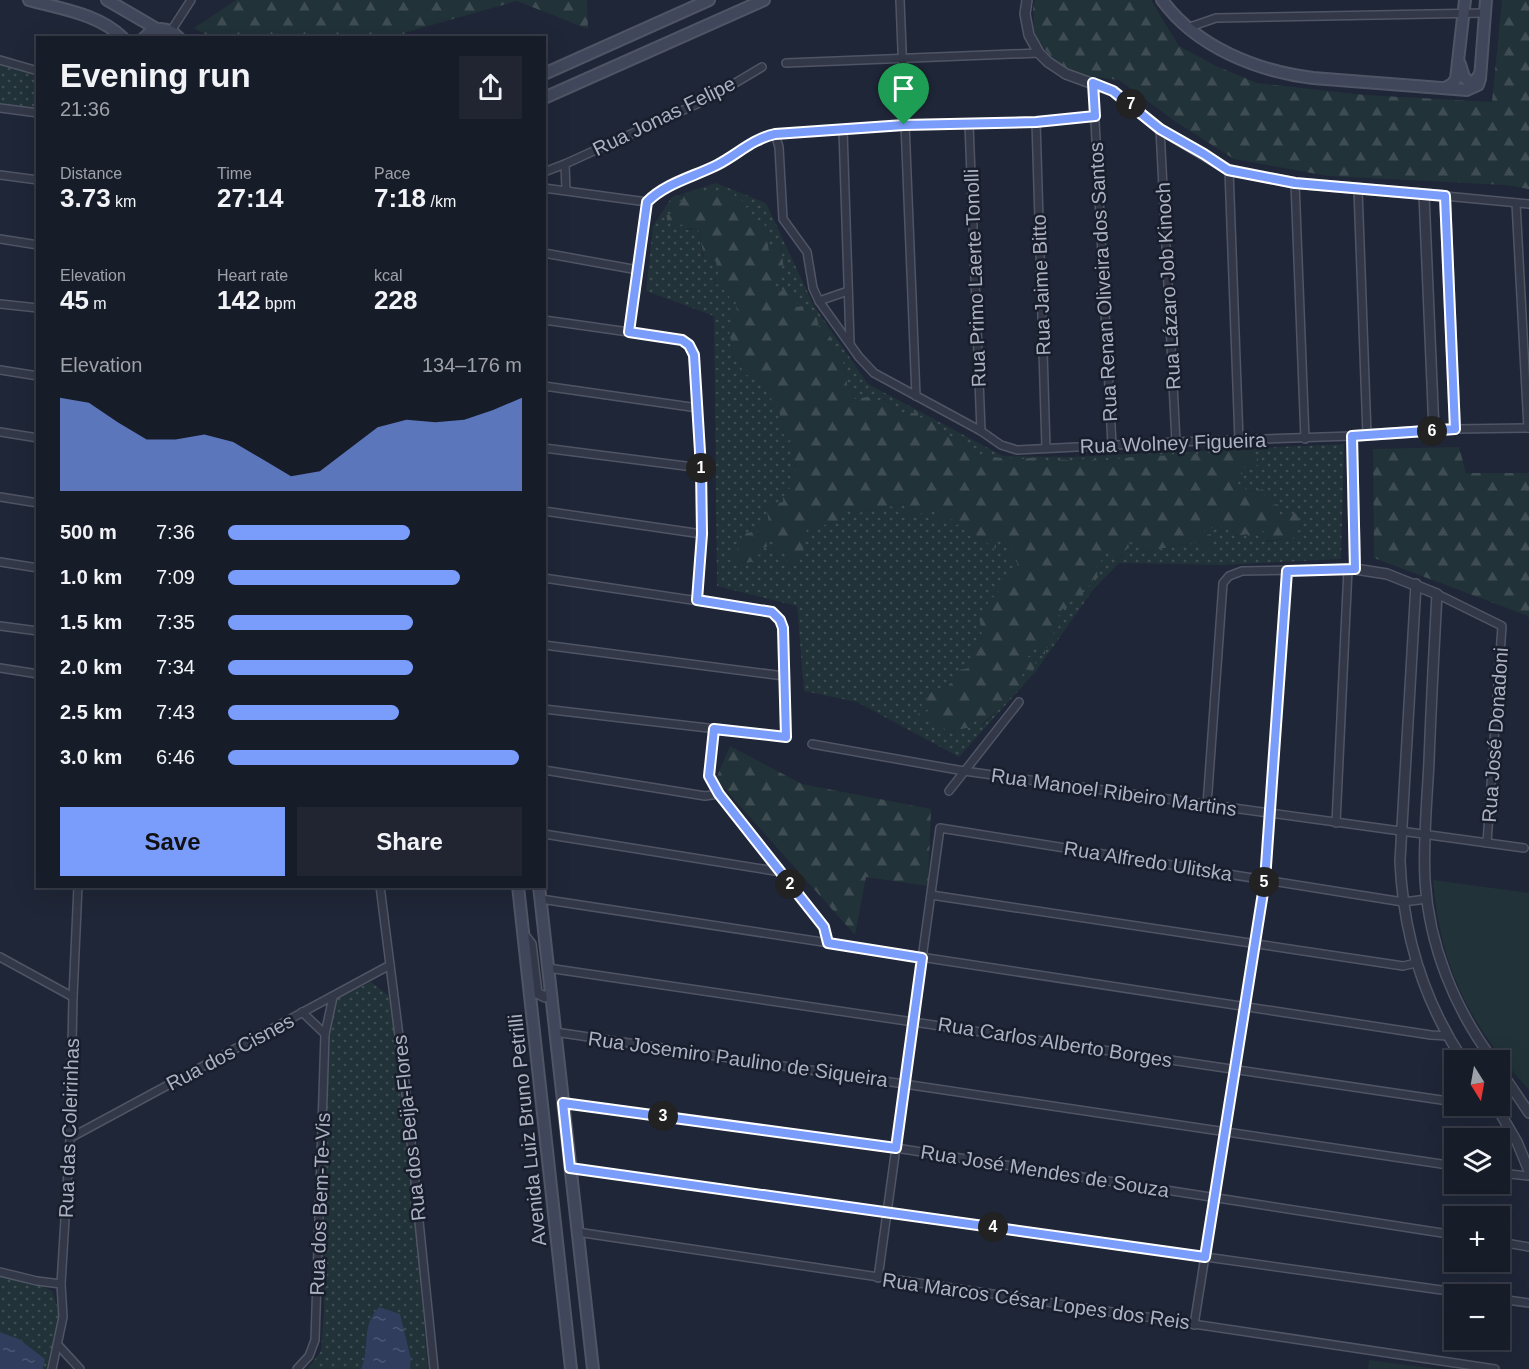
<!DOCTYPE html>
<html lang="en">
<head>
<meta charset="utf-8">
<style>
	body { margin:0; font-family:Helvetica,sans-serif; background:#202531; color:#f1f3f6; height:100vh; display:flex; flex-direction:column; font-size:22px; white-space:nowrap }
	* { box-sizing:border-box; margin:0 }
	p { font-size:20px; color:#9ea1a8 }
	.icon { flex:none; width:33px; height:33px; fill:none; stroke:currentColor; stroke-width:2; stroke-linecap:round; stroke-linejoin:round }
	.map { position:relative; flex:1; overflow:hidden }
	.drawer { position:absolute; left:36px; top:36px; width:510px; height:852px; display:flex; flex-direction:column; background:#171c29; border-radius:0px; box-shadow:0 6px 24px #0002,0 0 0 2px #363a46 }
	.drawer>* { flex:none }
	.needle { width:39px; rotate:169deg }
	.tools { position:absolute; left:1444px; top:1050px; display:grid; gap:12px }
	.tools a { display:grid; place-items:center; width:66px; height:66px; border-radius:0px; background:#171c29; box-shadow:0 6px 24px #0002,0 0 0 2px #363a46; font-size:30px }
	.pin { position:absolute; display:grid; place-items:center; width:51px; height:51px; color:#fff; margin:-62px -26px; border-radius:50% 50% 50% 0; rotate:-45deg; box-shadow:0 0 6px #0007 }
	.pin .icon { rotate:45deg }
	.km { position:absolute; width:30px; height:30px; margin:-15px; border-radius:50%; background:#222; color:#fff; font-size:16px; line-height:30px; text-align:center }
	.round { display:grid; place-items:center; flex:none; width:63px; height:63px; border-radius:0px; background:#202531 }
	.headline { display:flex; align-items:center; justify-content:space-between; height:102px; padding:0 24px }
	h1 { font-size:33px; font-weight:700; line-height:45px }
	.figures { display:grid; grid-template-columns:repeat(3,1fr); gap:9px; height:102px; padding:6px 24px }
	.figures div { display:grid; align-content:center }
	.figures b { font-size:26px; font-weight:700 }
	.figures small { font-size:16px; font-weight:400 }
	.figures p { font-size:16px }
	.chart { height:168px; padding:12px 24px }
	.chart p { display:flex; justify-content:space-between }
	.chart svg { width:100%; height:108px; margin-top:6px; fill:#7a9cfb; opacity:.7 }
	.primary-button { display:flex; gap:12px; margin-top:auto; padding:12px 24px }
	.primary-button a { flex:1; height:69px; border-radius:0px; background:#7a9cfb; color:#111; font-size:24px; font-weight:700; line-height:69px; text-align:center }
	.primary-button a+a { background:#202531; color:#f1f3f6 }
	ul { padding:0 24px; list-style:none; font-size:20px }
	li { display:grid; grid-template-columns:96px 72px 1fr; align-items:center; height:45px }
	li i { height:15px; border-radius:8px; background:#7a9cfb }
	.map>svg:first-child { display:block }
	.green { fill:#213238 }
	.forest { fill:url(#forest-firs) }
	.park { fill:url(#park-dots); fill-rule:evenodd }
	.water { fill:url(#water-ripples) }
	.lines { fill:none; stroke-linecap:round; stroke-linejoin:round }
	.minor-casing { stroke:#505565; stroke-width:10 }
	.tertiary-casing { stroke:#505565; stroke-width:12 }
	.secondary-casing { stroke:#505565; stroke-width:14 }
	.minor { stroke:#323847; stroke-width:7 }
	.tertiary { stroke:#323847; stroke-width:9 }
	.secondary { stroke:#40475a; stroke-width:10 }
	.route-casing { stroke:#fff; stroke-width:12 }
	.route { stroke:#7a9cfb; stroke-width:8 }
	.labels { text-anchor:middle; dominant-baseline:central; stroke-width:5; stroke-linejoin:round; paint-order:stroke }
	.street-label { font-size:20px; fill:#acb2c4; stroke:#181e2b }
</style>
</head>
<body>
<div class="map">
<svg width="1529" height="1369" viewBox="0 0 1529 1369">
	<defs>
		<pattern id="forest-firs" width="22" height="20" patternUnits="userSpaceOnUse" patternTransform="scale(1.5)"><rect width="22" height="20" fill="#213238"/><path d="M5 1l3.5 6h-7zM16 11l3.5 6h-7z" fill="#3f4d53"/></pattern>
		<pattern id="park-dots" width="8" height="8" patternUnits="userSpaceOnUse" patternTransform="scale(1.5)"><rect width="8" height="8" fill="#213238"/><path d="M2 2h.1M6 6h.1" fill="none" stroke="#3f4d53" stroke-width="1.8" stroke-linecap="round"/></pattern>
		<pattern id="water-ripples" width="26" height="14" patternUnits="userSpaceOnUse" patternTransform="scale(1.5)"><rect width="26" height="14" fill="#303d5d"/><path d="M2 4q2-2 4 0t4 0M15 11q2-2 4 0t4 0" fill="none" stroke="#4b5773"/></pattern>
	</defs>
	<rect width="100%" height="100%" fill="#1f2637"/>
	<g class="green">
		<path d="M1433,880L1529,893V1090C1470,1026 1440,967 1433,880Z"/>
		<path d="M1369,1360L1438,1369H1368Z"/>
	</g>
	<g class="forest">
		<path d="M236,0H587L588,29L517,1L407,32L399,37H210L194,28Z"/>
		<path d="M1035,0H1151L1179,46L1216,66L1257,83L1365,95L1492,102L1502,0H1529V189L1505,185L1328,176L1234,159L1176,122L1119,80L1087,76L1068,70L1056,63L1038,41L1034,29L1033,7Z"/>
		<path d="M715,188L734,191L741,196L757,217L764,222L774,244L780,243L784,267L781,285L787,284L803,305L815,309L824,326L840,347L848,388L853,387C875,396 896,405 918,411L919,417L932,421L950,437L960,438L979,449L992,453L994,457L1023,459L1035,457L1036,463L1059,459L1078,461L1084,459L1103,461L1144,455L1250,449L1257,454L1259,465L1245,486L1246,492L1263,489C1273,502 1283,506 1298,513L1301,530L1296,537C1273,541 1249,545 1229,531L1228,526L1211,534L1214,552L1208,553L1201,548L1200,542L1142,552L1135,548L1134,542L1125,555L1113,558L1102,566L1098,578L1084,599L1068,608L1046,654L1040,655L1038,644L1028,657L1034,656L1036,666L1031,675L1006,703L980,726L973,721L974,727L945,732L931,723L919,719L918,713L929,711L922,706L921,700L931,686L948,683L958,670L969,662L976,636L982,635L979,618L983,605L1016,557L1010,558L1008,546L991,549L956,525L906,516L904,504L852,514L851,508L841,522L812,527L801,565L789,567L781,556L775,557L773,546L767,547L758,561L734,565L727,560L726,554L737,546L741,534L753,531L759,536L757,525L766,505L782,496L797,476H791L790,471L796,469L791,441H785L778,407H773L756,380L743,376L740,359L734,360L728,325L735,299L729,301L722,290L715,285L716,261L710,262L704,257L698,228C686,229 678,229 667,221C662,193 696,192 715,188Z"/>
		<path d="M1459,447L1466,473H1529V620L1528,616L1374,558L1373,449Z"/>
		<path d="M730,746L802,784L931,809L928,886L866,877L855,935L716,779Z"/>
	</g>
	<g class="park">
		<path d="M0,64L37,74V108L0,103Z"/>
		<path d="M716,183L766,203L814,306L868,384L1003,456L1072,457L1344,444L1341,559L1222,565L1119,563L1093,590L1036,671L959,757L857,702L804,691L797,606L717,586L714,316L646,291L653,226L672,197ZM715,189L716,194L734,191L735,197L741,196L743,208L749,207L751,218L757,217L758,223L764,222L769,251L775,250L774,244H780L784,266L778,268L780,279L774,280L776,292L782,291L781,285L787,284L789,296L795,295L797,307L803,306L804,311L815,310L819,327L824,326L825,332H829L834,348L840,347L848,388L853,387L855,399L873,396L874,401L885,399L887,405L893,404L895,416L906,414V408L912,413L918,412L919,417L932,421L950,437L960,438L966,445L972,444L973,450L979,449L980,455L991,453L994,457L1023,459L1034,457L1036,463L1068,459L1072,462L1084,459L1103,461L1144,455L1173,456L1250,449L1251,455L1257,454L1259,465L1242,468V474L1237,475L1239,487L1245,486L1246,492L1263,489L1265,500L1271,499L1272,505L1278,504L1280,516L1298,513L1301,530L1295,531L1296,537L1267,542L1265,531L1253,533L1254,538L1249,539L1247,534L1236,536L1234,530L1229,531L1228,525L1204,529L1205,535L1211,534L1214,552H1209L1207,547L1202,548L1200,542L1142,552L1141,547H1135L1134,542L1128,543L1129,548L1124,550V556L1113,558L1112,552L1100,554L1102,565L1096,567L1098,578L1093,579V585L1082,587L1084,599L1067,602V608L1062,609V615L1057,616L1059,627L1053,629L1054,634L1048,635L1050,647L1045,648V654L1040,655L1038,643L1032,644L1033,650L1027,651L1028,657H1034L1036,666L1032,673L1030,669L1024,670L1019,686L1010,691L1011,696L1005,697L1006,703L1000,704C998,713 988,720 981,726L979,720L973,721L974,727L945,732L944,726L938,727L937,722H931L930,717L919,719L918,713L929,711L928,705L922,706L921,701L927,699L926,694L932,692L931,687L937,686L938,691L949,689V684L954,682L953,677L959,676L958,670L970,668L969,662L974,661L972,649L978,648L976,636L982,635L979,618L985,617L983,605L988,604V598L999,596L997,585L1003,583L1002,578L1008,576L1007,571L1018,568L1016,557L1010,558L1008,546L1003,547L1001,541L996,542V548L991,549L990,543L984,544L983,539H977L976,534L970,535L969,529L963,530L962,524L956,525L955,519L938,522L936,511L907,516L904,504L852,514L851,508L845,509L846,515L840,516L841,522L812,527L811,521L805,522L808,539L802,541L804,552L799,553L800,565L789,567L786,550L780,551L781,556L775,557L773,546L779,545L778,539L766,541L767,547L761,548L762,554L757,555V561L735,565L733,559L728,560L727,554L738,552L737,546L743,545L741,534L752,532L754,537L759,536L757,525L769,523L766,505L783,502V496L788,495L787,489L793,488L792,482L798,481L797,475L791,476L790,471L796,470L791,440L785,441L778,406L773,407L769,390L764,391L762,379L756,380L755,374L743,376L740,359L734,360L728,325L734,324L732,312L737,311L735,299L730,300L727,289L722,290L720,284L715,285L714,279L719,278L716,261L711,262L709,256L703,257L698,228L687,230L686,224L674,226L673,220L667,221L666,215L672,214L670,203L681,201V195Z"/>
		<path d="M371,982L389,996L402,1083L428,1369H410L411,1359L390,1312L379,1307C360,1327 371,1346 361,1369H308L321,1351L324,1309L323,1234L329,1031L338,998Z"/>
		<path d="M0,1274L38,1284L52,1291L59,1312L56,1341L49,1369H43L45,1359L19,1339L0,1332Z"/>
	</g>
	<g class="water">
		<path d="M379,1307L400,1314L411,1359L410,1369H361C371,1346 360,1327 379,1307Z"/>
		<path d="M0,1332L19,1339L45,1359L43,1369H0Z"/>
	</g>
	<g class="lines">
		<defs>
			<g id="minor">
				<path d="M900,0L916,396"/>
				<path d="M1187,28L1216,18L1484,13"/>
				<path d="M171,31L191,0"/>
				<path d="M0,60L38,71"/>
				<path d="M786,63L1039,53"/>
				<path d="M1093,83L1112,445"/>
				<path d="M0,108L38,113"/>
				<path d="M1036,122L1046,448"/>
				<path d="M969,124L981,431"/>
				<path d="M1160,129L1176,442"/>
				<path d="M843,130L850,342"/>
				<path d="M775,134L779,147L783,219L807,252L813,288L819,301L859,357L874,373L981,431L1001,445L1017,450L1176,442L1352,436"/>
				<path d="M1229,170L1239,440"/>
				<path d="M544,172L565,164"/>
				<path d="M0,175L38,180"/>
				<path d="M1295,183L1305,439"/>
				<path d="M544,188L647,202"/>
				<path d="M1358,189L1367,435"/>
				<path d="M566,190L565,164L710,98L762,67"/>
				<path d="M1445,196L1529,204"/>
				<path d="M647,202C666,183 693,177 717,165C737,155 752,139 775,134L904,125L1036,122L1095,116"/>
				<path d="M1516,203L1528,428"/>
				<path d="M0,239L38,245"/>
				<path d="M544,253L638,270"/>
				<path d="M819,301L848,291"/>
				<path d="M0,304L38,308"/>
				<path d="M544,320L678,339L685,342L693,351L701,468L702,534L697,600"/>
				<path d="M629,332L647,202"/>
				<path d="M0,370L38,376"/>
				<path d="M544,386L698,408"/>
				<path d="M1455,429L1529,428"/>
				<path d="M0,432L38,438"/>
				<path d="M544,448L701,468"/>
				<path d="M0,497L38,503"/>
				<path d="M544,511L702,534"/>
				<path d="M0,562L38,568"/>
				<path d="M544,578L772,612L780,620L783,628L786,737L544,709"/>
				<path d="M1437,594L1502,626L1487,843"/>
				<path d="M0,626L38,631"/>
				<path d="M544,645L784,676"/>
				<path d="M0,668L38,674"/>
				<path d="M714,729L709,776L719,794L824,927L828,943"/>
				<path d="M812,744L964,771L1524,848"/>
				<path d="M544,770L705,796L719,794"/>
				<path d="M949,791L1019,702"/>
				<path d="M1207,805L1223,583L1229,576L1242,571L1355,569"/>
				<path d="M1336,823L1348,569"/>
				<path d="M544,834L775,871L779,868"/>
				<path d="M380,886L405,1083L434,1369"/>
				<path d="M931,895L1403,966L1416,963"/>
				<path d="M541,899L1431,1035L1448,1036"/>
				<path d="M0,957L73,997"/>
				<path d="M548,968L1455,1102"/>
				<path d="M302,1012L325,1034"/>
				<path d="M555,1032L1455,1166"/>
				<path d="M563,1103L896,1148L1455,1235"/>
				<path d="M70,1138L390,965"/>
				<path d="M570,1168L1470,1294"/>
				<path d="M1500,1173L1529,1176"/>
				<path d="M577,1232L1495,1369"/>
				<path d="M1500,1242L1529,1247"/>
				<path d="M0,1272L37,1281L61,1284"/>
				<path d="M878,1278L940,828L1403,902L1427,899"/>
				<path d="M1500,1299L1529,1303"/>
				<path d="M1194,1325L1265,880L1287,571"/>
				<path d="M58,1345L80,1369"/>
				<path d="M52,1369L63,1317L61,1284L70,1138L73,997L78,886"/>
				<path d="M297,1369L309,1356L315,1340L325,1034L333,997"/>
			</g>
			<g id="tertiary">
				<path d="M1027,0L1025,14L1029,35L1039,53L1048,62L1066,74L1113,91L1160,129L1229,170L1295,183L1445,196L1455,429L1352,436L1355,569L1387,574L1437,594C1434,650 1431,706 1429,762C1427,801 1423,841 1425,880C1429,945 1454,1008 1493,1060"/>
				<path d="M1424,194L1434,431"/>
				<path d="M1416,584L1400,861C1403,933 1423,1000 1463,1060"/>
				<path d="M523,934L531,944L537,993L545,997L551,993"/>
				<path d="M1500,1070L1529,1113"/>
				<path d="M1496,1106L1517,1142L1529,1171"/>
			</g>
			<g id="secondary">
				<path d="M29,0C61,9 99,14 123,38"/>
				<path d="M107,0L157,29"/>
				<path d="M1162,0C1196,47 1257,71 1313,78L1467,90L1478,85L1480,79L1486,0"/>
				<path d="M144,38C154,26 168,26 179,38"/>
				<path d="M1460,64L1464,77L1469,82L1475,81L1480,74"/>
				<path d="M544,74L709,0"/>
				<path d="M1445,88L1452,84L1456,79L1465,0"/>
				<path d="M544,98L764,0"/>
				<path d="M518,886L571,1369"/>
				<path d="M539,886L593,1369"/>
			</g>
		</defs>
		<use href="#minor" class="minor-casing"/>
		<use href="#tertiary" class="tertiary-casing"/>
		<use href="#secondary" class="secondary-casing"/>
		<use href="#minor" class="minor"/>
		<use href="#tertiary" class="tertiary"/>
		<use href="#secondary" class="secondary"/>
	</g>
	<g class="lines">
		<defs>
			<path id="route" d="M1093,83L1113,91L1160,129L1204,154L1228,170L1295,183L1445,196L1455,429L1352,436L1355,569L1287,571L1265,880L1205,1257L570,1168L563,1103L896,1148L922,958L828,943L824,927L719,794L709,776L714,729L786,737L783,628L780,620L772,612L697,600L702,534L701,468L694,355L689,345L682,340L629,332L647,202C666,183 693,177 717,165C737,155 752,139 775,134L904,125L1036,122L1095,116Z"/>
		</defs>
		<use href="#route" class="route-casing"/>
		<use href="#route" class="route"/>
	</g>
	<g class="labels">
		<g class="street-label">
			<text transform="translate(664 116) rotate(-26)">Rua Jonas Felipe</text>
			<text transform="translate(975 278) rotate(-92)">Rua Primo Laerte Tonolli</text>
			<text transform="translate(1103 282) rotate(-93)">Rua Renan Oliveira dos Santos</text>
			<text transform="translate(1041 285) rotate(-92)">Rua Jaime Bitto</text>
			<text transform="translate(1168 286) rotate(-93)">Rua Lázaro Job Kinoch</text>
			<text transform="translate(1173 443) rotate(-2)">Rua Wolney Figueira</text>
			<text transform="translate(1495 735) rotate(-86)">Rua José Donadoni</text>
			<text transform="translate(1114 792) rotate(8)">Rua Manoel Ribeiro Martins</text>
			<text transform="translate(1148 861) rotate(9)">Rua Alfredo Ulitska</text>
			<text transform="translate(1055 1042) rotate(9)">Rua Carlos Alberto Borges</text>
			<text transform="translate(230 1052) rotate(-28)">Rua dos Cisnes</text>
			<text transform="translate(738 1059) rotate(8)">Rua Josemiro Paulino de Siqueira</text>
			<text transform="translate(69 1128) rotate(-88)">Rua das Coleirinhas</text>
			<text transform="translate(409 1128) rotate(-96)">Rua dos Beija-Flores</text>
			<text transform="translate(527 1130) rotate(-96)">Avenida Luiz Bruno Petrilli</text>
			<text transform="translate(1045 1171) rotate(9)">Rua José Mendes de Souza</text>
			<text transform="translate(320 1204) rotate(-88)">Rua dos Bem-Te-Vis</text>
			<text transform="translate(1036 1301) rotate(8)">Rua Marcos César Lopes dos Reis</text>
		</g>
	</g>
</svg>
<div class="tools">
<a><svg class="needle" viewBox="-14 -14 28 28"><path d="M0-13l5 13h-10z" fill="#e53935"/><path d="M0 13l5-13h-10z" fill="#9ea1a8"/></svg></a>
<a><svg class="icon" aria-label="layers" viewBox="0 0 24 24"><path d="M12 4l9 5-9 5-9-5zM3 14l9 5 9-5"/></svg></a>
<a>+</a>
<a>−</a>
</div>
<div class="pin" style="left:904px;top:125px;background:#1e9e55"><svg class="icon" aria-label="arrive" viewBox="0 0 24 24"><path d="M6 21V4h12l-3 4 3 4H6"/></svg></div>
<b class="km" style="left:701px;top:468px">1</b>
<b class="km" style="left:790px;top:884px">2</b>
<b class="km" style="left:663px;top:1116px">3</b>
<b class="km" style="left:993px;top:1227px">4</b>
<b class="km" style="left:1264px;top:882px">5</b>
<b class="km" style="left:1432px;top:431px">6</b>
<b class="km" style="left:1131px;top:104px">7</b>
<section class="drawer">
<div class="headline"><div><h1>Evening run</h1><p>21:36</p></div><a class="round"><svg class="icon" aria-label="share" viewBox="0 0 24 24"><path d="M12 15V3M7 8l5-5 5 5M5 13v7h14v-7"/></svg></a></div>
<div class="figures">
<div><p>Distance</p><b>3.73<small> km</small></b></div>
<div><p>Time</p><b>27:14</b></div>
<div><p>Pace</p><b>7:18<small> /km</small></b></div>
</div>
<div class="figures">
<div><p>Elevation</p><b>45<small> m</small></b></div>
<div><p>Heart rate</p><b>142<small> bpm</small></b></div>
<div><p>kcal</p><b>228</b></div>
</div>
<div class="chart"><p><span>Elevation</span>134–176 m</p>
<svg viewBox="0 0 160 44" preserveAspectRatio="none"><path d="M0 44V6L10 8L20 16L30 23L40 23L50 21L60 24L70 31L80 38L90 36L100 27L110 18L120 15L130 16L140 15L150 11L160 6V44z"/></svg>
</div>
<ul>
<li><b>500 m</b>7:36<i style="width:62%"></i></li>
<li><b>1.0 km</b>7:09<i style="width:79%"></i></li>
<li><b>1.5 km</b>7:35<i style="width:63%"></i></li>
<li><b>2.0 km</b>7:34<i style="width:63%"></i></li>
<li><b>2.5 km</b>7:43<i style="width:58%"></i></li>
<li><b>3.0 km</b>6:46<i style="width:99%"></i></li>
</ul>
<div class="primary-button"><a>Save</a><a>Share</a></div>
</section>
</div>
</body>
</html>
